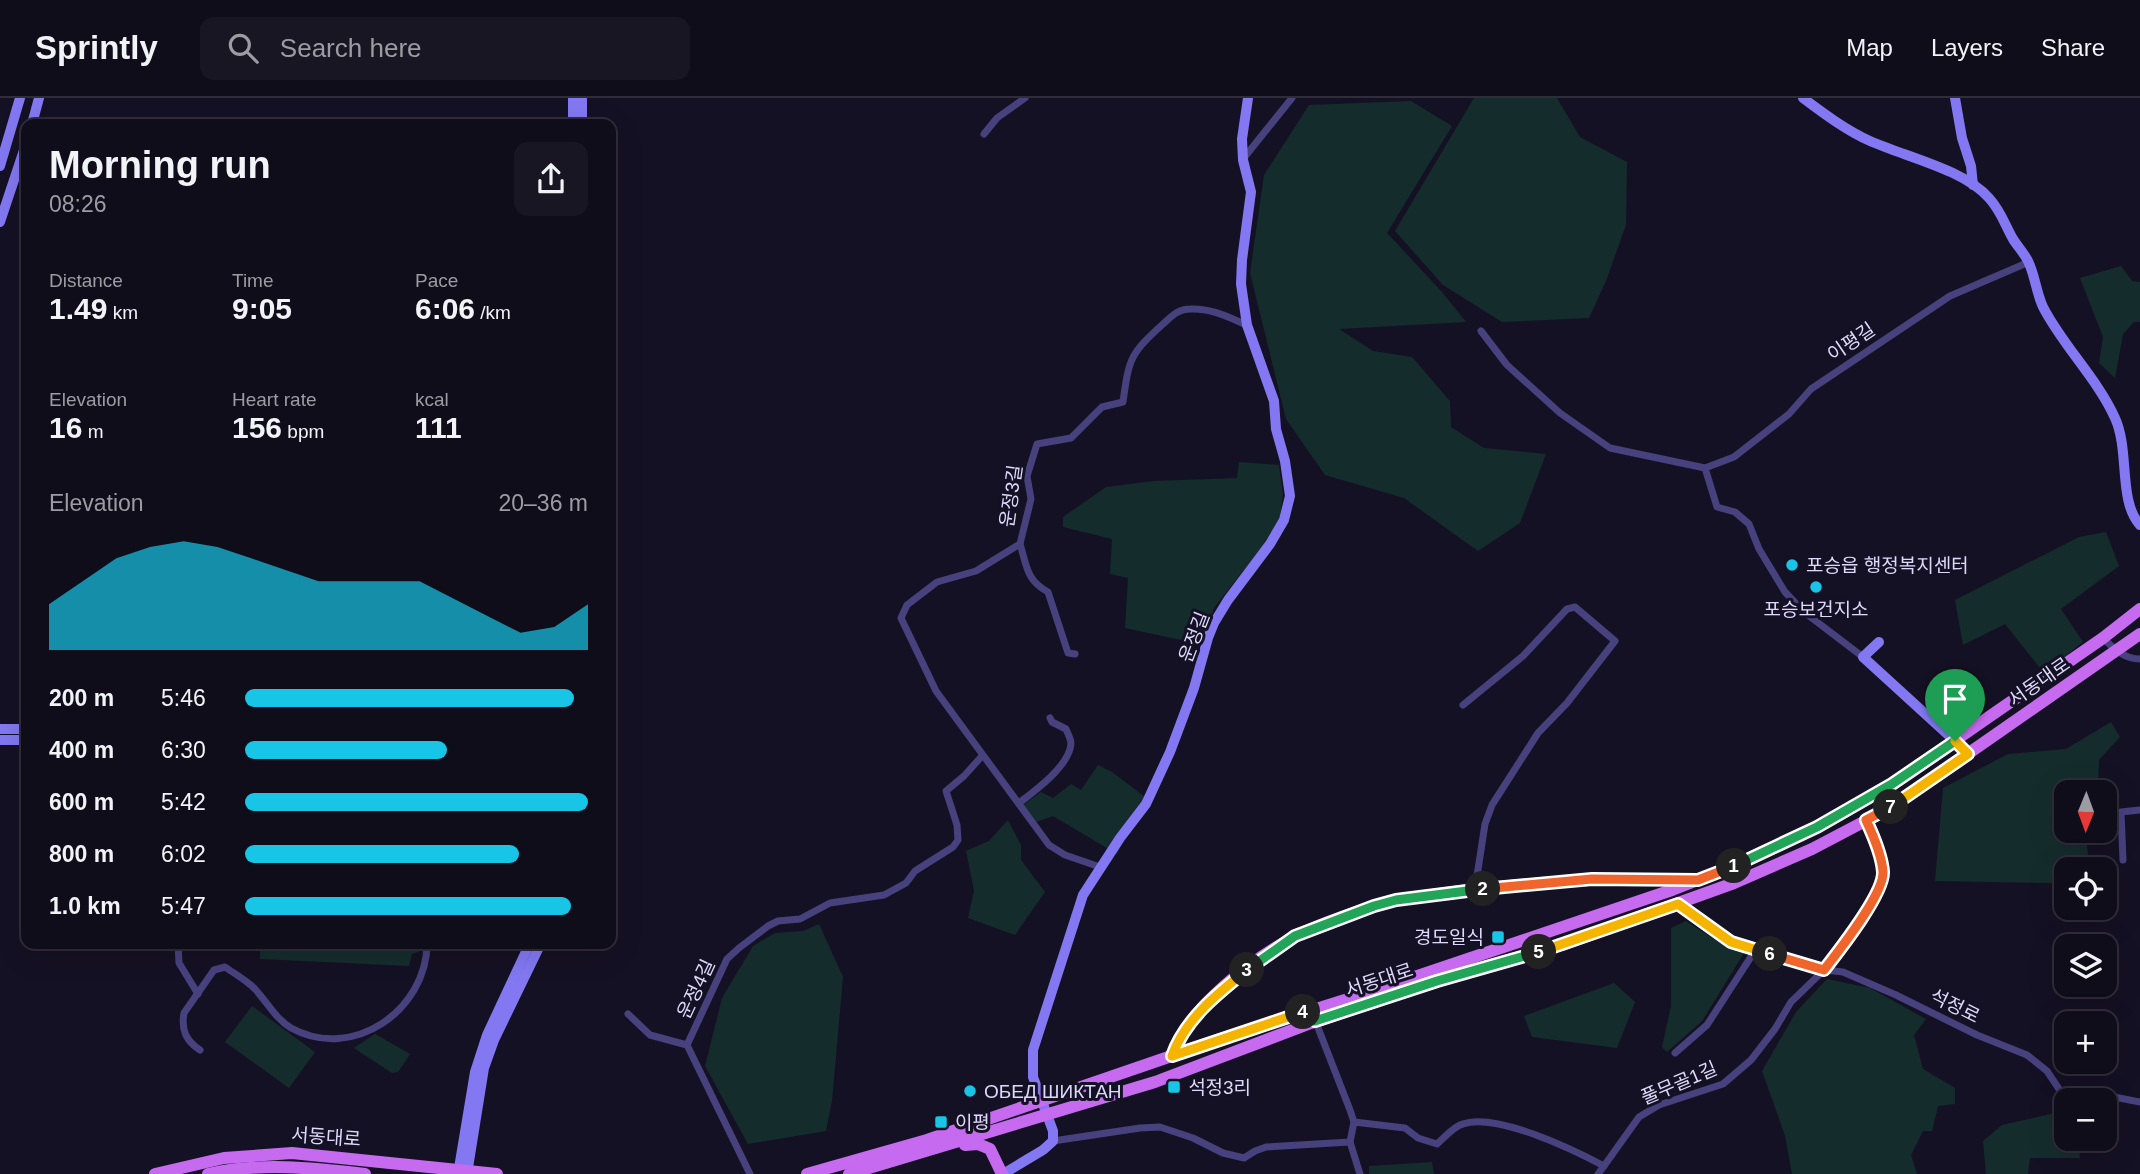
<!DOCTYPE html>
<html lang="en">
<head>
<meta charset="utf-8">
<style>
	body { margin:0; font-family:Helvetica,"Noto Sans KR",sans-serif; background:#191624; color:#f1f3f6; height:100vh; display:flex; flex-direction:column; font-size:26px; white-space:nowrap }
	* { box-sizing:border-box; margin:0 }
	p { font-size:23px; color:#9c9ca3 }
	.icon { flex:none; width:38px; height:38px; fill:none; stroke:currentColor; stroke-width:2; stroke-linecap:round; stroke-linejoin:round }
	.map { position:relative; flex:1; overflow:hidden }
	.panel { position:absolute; left:21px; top:21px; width:595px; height:830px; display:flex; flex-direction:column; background:#100d1b; border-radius:14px; box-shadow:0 7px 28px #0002,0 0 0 2px #302d3a }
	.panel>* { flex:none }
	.needle { width:46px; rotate:181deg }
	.fabs { position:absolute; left:2054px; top:682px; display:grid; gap:14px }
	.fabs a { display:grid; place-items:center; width:63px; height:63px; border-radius:14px; background:#100d1b; box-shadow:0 7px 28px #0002,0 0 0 2px #302d3a; font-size:35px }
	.pin { position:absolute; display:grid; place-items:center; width:60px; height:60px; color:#fff; margin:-72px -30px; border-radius:50% 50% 50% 0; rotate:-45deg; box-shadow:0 0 7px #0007 }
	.pin .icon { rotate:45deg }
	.km { position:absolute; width:35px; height:35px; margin:-18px; border-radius:50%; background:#222; color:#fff; font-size:19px; line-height:35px; text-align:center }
	.round { display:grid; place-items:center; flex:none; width:74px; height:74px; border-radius:14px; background:#191624 }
	.head { display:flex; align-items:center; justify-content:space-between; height:119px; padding:0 28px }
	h1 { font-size:38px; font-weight:700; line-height:52px }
	.figures { display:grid; grid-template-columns:repeat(3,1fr); gap:10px; height:119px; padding:7px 28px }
	.figures div { display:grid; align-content:center }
	.figures b { font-size:30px; font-weight:700 }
	.figures small { font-size:19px; font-weight:400 }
	.figures p { font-size:19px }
	.chart { height:196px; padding:14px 28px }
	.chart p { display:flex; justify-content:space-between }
	.chart svg { width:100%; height:126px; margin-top:7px; fill:#18c5e7; opacity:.7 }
	ul { padding:0 28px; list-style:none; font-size:23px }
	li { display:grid; grid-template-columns:112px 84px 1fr; align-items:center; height:52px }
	li i { height:18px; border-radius:9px; background:#18c5e7 }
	header { display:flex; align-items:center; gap:42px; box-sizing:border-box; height:98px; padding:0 35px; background:#100d1b; border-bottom:2px solid #302d3a }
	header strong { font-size:33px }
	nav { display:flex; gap:38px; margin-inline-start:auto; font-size:24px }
	.search { width:490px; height:63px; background:#191624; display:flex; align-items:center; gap:18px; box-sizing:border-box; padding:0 24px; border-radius:14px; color:#9c9ca3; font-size:26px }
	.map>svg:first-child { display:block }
	.green { fill:#152c2d }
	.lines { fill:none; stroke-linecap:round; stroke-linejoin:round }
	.street { stroke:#47417e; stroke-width:7 }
	.secondary { stroke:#8378f1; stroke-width:10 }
	.primary { stroke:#c66af0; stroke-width:12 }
	.split-1-casing { stroke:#fff; stroke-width:14 }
	.split-2-casing { stroke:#fff; stroke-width:14 }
	.split-3-casing { stroke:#fff; stroke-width:14 }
	.split-4-casing { stroke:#fff; stroke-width:14 }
	.split-5-casing { stroke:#fff; stroke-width:14 }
	.split-6-casing { stroke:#fff; stroke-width:14 }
	.split-7-casing { stroke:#fff; stroke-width:14 }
	.split-8-casing { stroke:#fff; stroke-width:14 }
	.split-1 { stroke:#22a559; stroke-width:9 }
	.split-2 { stroke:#f0652b; stroke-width:9 }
	.split-3 { stroke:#22a559; stroke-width:9 }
	.split-4 { stroke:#f5b400; stroke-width:9 }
	.split-5 { stroke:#22a559; stroke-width:9 }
	.split-6 { stroke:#f5b400; stroke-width:9 }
	.split-7 { stroke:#f0652b; stroke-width:9 }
	.split-8 { stroke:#f5b400; stroke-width:9 }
	.poi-dot { fill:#18c5e7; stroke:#151124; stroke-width:2.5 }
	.labels { text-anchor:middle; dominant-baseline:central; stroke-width:6; stroke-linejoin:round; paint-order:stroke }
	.street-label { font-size:19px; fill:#ded8fb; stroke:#151124 }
	.poi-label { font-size:19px; fill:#ded8fb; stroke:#151124; text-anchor:start }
</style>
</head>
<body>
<header>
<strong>Sprintly</strong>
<div class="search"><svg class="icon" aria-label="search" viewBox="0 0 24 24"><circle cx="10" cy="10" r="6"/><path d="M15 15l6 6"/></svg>Search here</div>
<nav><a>Map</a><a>Layers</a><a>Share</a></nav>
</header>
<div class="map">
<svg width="2140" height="1076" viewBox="0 0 2140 1076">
	<rect width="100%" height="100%" fill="#151124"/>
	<g class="green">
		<path d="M1474,0H1557L1580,39L1627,64L1626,127L1606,183L1589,220L1502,224L1443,187L1395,133Z"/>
		<path d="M1411,3L1452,28L1387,135L1442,194L1466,224L1339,231L1373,253L1412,259L1450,303L1451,329L1484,350L1546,356L1520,425L1478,453L1404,400L1325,377L1286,321L1250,175L1264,77L1309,7Z"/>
		<path d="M2121,168L2132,183L2140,184V224H2134L2123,236L2115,280L2099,265L2103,239L2080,180Z"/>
		<path d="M1239,364L1279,367L1283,396L1280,420L1261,450L1214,510L1200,546L1125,530L1128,480L1110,476L1112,441L1063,429V419L1106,389L1154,383L1237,380Z"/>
		<path d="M2106,434L2119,468L2061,511L2083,544L2044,575L2005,526L1963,547L1955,502L2079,439Z"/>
		<path d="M2111,624L2120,639L2099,662L2098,695H2067V733H2085L2090,772H2067V780L2050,785L1935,783L1943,690L2008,656L2066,651Z"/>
		<path d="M1098,667L1112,674L1145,699L1117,756L1053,718L1036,724L1023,707L1041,694L1053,700L1071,686L1081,692Z"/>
		<path d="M1008,722L1021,747V762L1045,794L1015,837L968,820L974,793L966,753L989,743Z"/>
		<path d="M1686,823L1720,845L1744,855L1702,923L1667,954L1662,949L1671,908V830Z"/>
		<path d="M819,826L843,879L832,1003L826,1033L748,1046L705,968L722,900L753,848L775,835L803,833Z"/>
		<path d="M260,845H419V854L412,856L409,868L260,861Z"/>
		<path d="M1827,881L1870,890L1926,921L1914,937L1923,971L1955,990V1006L1938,1008L1932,1033H1923L1911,1057L1917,1076H1792L1785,1038L1762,973L1796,914Z"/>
		<path d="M1614,885L1635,904L1617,950L1532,939L1524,918Z"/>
		<path d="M252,908L315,954L289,990L225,944Z"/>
		<path d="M375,936L410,956L398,974L392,975L354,950Z"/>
		<path d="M2064,1013L2067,1016V1041H2078L2080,1060H2030L2028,1076H1986L1983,1043L2002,1027Z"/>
		<path d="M1432,1064L1434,1076H1369V1068Z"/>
	</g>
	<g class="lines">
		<g class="street">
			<path d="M984,36L997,20L1025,0"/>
			<path d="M1243,61L1292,0"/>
			<path d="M1481,233L1507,267L1560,315L1610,350L1705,370L1734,359L1789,316L1811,291L1950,198L2029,164"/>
			<path d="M1705,370L1717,409L1735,414L1749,426L1759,451L1785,494L1804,514L1863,559"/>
			<path d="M1020,446C1027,468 1026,482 1048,494L1068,555L1075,556"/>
			<path d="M2103,540C2114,551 2124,561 2140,561"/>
			<path d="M1463,607L1523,558L1567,511L1575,509L1615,543L1567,605L1538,635L1492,707L1485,726L1475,791"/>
			<path d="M1019,705C1035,693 1069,668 1071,646C1071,641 1068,636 1066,631L1052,624L1050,620"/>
			<path d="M2123,762L2121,714L2140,712"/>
			<path d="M1100,769L1065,757L1049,747L936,593L901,520L907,507L937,484L976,473L1020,446L1031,401L1027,378L1037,346L1071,340L1102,309L1123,304C1129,260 1130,256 1163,226C1172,218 1178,211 1190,211C1211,210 1228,219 1247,227"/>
			<path d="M1678,805L1731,844L1824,872L1843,874L1896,897L1977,937L2027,957L2047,973L2067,1003"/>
			<path d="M178,845L179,865L198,896"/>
			<path d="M628,916L650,937L687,947"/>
			<path d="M200,952C186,943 181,932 184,915L214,872L225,869C235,876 246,882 255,891C267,904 275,920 291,930C353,964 427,912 427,845"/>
			<path d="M1675,955L1707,927L1756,851"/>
			<path d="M2060,993L2104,997L2140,1004"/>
			<path d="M1354,1024L1405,1030L1418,1040L1437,1046C1444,1040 1454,1028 1463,1026C1496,1014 1574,1052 1604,1068L1598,1076"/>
			<path d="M2084,1041V1043"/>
			<path d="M1053,1043L1140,1030L1160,1029L1193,1040L1223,1055L1244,1060L1255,1053L1266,1049L1350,1044L1354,1024L1350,1012L1315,922"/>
			<path d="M1350,1044L1360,1076"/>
			<path d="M1604,1068L1639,1019L1659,1007L1723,986L1751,962L1775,931L1791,904L1824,872L1848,842L1873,801L1883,776L1874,740L1866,722"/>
			<path d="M750,1076L687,947L727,861L739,850L768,828L778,823L800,821L830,805L884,797L906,785L915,773L953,749L958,742L957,727L946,693L964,678L982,658"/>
		</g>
		<g class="secondary">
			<path d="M573,0V26"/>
			<path d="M582,0V26"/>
			<path d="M1803,0C1823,15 1847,33 1870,43C1906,59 1963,71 1989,100C2001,113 2005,127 2013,141C2018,149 2024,155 2028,163C2035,177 2036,194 2043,209C2063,248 2097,280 2115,320C2130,353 2118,403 2140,427"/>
			<path d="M1955,0L1962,40L1971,68L1973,87"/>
			<path d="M32,26L39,0"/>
			<path d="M0,68L20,0"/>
			<path d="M0,124L26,46"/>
			<path d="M1879,544L1863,559L1955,643"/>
			<path d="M0,631H26"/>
			<path d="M0,642H26"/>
			<path d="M458,1076L475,974L487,937L530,845"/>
			<path d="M467,1076L484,970L494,942L541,845"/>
			<path d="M1003,1076L1043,1052L1053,1043V1033L1033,979V952L1083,797L1120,740L1146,706L1170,654L1194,590L1208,540L1214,525L1228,502L1270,446L1284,422L1290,398L1285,363L1276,331L1274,303L1247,227L1241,186L1242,162L1251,94L1243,62L1242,41L1248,0"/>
		</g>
		<g class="primary">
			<path d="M1173,958C1188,910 1250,863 1294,839C1321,825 1366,810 1396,802L1475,791L1592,781L1690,782"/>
			<path d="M965,1047L978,1046L990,1051L1002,1076"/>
			<path d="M155,1076L224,1060L292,1055L497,1076"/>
			<path d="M208,1076C260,1064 313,1070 365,1076"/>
			<path d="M807,1076L927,1042L1221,941L1367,895L1672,792L1731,769L1817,729L1892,686L2103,540L2140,511"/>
			<path d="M849,1076L1155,984L1311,925L1437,883L1562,847L1734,785L1812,751L1890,710L2140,536"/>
		</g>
	</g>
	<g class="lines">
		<defs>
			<path id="split-1" d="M1734,768L1817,729L1892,686L1955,643"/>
			<path id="split-2" d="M1483,791L1592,781L1698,782L1734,768"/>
			<path id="split-3" d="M1247,872L1295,838L1374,808L1396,802L1483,791"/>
			<path id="split-4" d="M1247,872C1217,896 1185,921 1172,958L1303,914"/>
			<path id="split-5" d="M1303,914L1311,912L1315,923L1437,883L1539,854"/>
			<path id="split-6" d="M1539,854L1678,806L1731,844L1770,856"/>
			<path id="split-7" d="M1770,856L1824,872C1838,854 1884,796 1883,774C1882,757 1873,737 1866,722L1891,709"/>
			<path id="split-8" d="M1891,709L1968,656L1955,643"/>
		</defs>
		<use href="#split-1" class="split-1-casing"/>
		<use href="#split-2" class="split-2-casing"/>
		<use href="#split-3" class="split-3-casing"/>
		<use href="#split-4" class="split-4-casing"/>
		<use href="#split-5" class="split-5-casing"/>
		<use href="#split-6" class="split-6-casing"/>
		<use href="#split-7" class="split-7-casing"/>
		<use href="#split-8" class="split-8-casing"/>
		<use href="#split-1" class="split-1"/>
		<use href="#split-2" class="split-2"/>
		<use href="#split-3" class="split-3"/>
		<use href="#split-4" class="split-4"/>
		<use href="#split-5" class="split-5"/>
		<use href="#split-6" class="split-6"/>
		<use href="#split-7" class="split-7"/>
		<use href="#split-8" class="split-8"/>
	</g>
	<g class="poi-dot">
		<circle cx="1792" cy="467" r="7"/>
		<circle cx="1816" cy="489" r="7"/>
		<rect x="1491" y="832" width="14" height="14" rx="3.5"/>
		<rect x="1167" y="982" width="14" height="14" rx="3.5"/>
		<circle cx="970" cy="993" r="7"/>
		<rect x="934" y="1017" width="14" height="14" rx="3.5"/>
	</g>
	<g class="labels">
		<g class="street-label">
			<text transform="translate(1851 244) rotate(-34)">이평길</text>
			<text transform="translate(1011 398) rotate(-82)">운정3길</text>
			<text transform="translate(1194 539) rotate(-69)">운정길</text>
			<text transform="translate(2039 584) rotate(-35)">서동대로</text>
			<text transform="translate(1379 882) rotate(-18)">서동대로</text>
			<text transform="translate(696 891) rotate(-65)">운정4길</text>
			<text transform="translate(1955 908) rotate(26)">석정로</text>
			<text transform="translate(1679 985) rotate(-23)">풀무골1길</text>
			<text transform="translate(326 1039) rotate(4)">서동대로</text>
		</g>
		<g class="poi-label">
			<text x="1806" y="467">포승읍 행정복지센터</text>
			<text x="1816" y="511" text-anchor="middle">포승보건지소</text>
			<text x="1484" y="839" text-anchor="end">경도일식</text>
			<text x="1188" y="989">석정3리</text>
			<text x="984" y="993">ОБЕД ШИКТАН</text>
			<text x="955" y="1024">이평</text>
		</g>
	</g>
</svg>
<div class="fabs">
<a><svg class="needle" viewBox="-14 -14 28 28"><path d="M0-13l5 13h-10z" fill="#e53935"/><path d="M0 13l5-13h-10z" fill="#9c9ca3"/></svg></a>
<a><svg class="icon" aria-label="locate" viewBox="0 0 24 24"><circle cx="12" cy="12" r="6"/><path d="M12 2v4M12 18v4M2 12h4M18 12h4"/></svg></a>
<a><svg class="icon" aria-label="layers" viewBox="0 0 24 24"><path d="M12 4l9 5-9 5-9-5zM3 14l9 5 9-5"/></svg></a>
<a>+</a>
<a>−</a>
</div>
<div class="pin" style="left:1955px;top:643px;background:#1e9e55"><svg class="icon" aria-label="arrive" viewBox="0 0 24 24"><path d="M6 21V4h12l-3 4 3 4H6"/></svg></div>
<b class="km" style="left:1734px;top:768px">1</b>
<b class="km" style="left:1483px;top:791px">2</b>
<b class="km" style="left:1247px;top:872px">3</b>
<b class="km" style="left:1303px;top:914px">4</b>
<b class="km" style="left:1539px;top:854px">5</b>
<b class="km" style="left:1770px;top:856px">6</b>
<b class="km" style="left:1891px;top:709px">7</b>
<section class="panel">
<div class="head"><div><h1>Morning run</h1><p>08:26</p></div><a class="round"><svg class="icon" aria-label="share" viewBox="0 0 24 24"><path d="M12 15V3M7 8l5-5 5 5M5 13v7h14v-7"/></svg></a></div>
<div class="figures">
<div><p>Distance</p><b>1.49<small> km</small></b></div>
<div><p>Time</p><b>9:05</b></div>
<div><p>Pace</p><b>6:06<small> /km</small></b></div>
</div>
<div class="figures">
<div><p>Elevation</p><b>16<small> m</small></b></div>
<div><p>Heart rate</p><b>156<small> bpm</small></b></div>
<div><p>kcal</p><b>111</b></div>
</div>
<div class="chart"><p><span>Elevation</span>20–36 m</p>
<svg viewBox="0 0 160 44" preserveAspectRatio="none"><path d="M0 44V28L10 20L20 12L30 8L40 6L50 8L60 12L70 16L80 20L90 20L100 20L110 20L120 26L130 32L140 38L150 36L160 28V44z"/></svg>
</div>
<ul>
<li><b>200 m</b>5:46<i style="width:96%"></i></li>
<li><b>400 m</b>6:30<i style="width:59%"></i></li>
<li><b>600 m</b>5:42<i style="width:100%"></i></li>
<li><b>800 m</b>6:02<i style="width:80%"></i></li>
<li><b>1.0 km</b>5:47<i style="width:95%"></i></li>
</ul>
</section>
</div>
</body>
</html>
